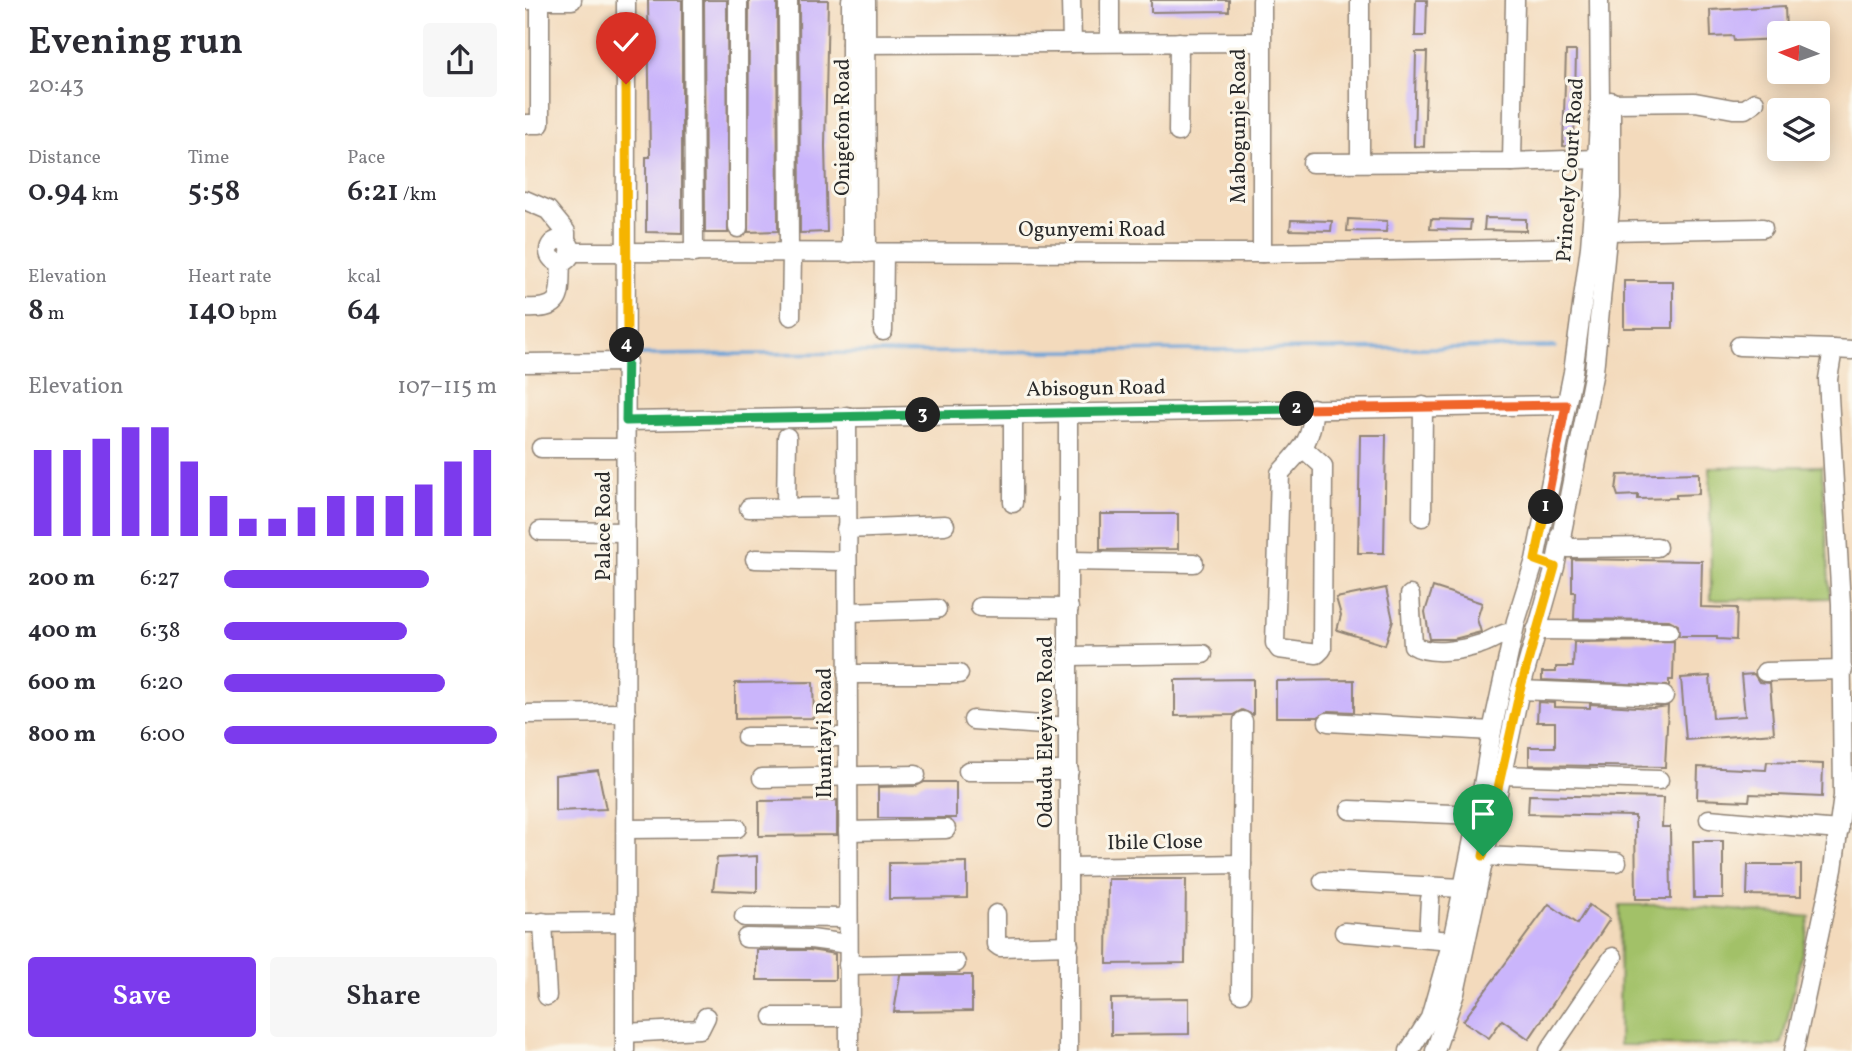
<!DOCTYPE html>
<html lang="en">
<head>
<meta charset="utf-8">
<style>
	body { margin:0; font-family:Vollkorn,serif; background:#f7f7f7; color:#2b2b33; height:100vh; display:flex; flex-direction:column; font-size:26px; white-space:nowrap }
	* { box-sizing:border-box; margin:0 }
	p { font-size:23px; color:#7c7c81 }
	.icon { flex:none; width:38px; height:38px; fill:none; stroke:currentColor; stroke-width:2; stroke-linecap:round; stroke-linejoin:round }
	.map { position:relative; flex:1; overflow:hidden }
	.details { display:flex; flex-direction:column; background:#fff; width:525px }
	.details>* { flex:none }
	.needle { width:46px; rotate:272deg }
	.fabs { position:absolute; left:1242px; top:21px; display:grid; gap:14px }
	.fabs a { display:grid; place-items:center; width:63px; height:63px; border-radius:7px; background:#fff; box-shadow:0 4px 18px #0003; font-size:35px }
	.pin { position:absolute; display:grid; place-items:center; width:60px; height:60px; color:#fff; margin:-72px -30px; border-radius:50% 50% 50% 0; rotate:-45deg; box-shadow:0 0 7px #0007 }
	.pin .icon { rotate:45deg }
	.km { position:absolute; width:35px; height:35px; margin:-18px; border-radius:50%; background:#222; color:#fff; font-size:19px; line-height:35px; text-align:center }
	.round { display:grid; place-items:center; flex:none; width:74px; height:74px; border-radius:7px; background:#f7f7f7 }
	.head { display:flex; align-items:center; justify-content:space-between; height:119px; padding:0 28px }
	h1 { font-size:38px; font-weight:600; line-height:52px }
	.metrics { display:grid; grid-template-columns:repeat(3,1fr); gap:10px; height:119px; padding:7px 28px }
	.metrics div { display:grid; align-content:center }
	.metrics b { font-size:30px; font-weight:600 }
	.metrics small { font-size:19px; font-weight:400 }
	.metrics p { font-size:19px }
	.chart { height:196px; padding:14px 28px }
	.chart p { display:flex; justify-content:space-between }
	.chart svg { width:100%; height:126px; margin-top:7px; stroke:#7c3aed; stroke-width:6 }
	.action { display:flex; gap:14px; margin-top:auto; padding:14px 28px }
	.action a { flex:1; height:80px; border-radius:7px; background:#7c3aed; color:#fff; font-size:28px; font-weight:600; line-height:80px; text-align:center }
	.action a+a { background:#f7f7f7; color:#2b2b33 }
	ul { padding:0 28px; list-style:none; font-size:23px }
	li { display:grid; grid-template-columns:112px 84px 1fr; align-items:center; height:52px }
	li i { height:18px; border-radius:9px; background:#7c3aed }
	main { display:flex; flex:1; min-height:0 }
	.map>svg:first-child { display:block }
	.green { fill:#a2c168; stroke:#66764a; stroke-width:2 }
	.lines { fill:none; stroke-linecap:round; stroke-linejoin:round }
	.stream { stroke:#68a0d6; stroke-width:3.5 }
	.building { fill:#cab5fb }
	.minor-casing { stroke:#8f8274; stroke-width:21 }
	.minor { stroke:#fff; stroke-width:18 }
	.split-1-casing { stroke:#fff; stroke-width:14 }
	.split-2-casing { stroke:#fff; stroke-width:14 }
	.split-3-casing { stroke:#fff; stroke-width:14 }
	.split-4-casing { stroke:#fff; stroke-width:14 }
	.split-5-casing { stroke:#fff; stroke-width:14 }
	.split-1 { stroke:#f5b400; stroke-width:9 }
	.split-2 { stroke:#f0652b; stroke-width:9 }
	.split-3 { stroke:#22a559; stroke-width:9 }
	.split-4 { stroke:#22a559; stroke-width:9 }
	.split-5 { stroke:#f5b400; stroke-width:9 }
	.labels { text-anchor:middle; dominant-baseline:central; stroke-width:6; stroke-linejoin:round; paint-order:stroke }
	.street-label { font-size:21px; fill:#2b2b2b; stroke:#fbf7ec }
</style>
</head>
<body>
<main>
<section class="details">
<div class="head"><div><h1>Evening run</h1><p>20:43</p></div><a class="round"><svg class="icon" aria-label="share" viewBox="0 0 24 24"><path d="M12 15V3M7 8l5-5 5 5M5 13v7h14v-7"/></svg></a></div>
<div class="metrics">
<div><p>Distance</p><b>0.94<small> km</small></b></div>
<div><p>Time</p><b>5:58</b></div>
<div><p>Pace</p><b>6:21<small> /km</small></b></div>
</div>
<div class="metrics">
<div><p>Elevation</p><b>8<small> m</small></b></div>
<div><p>Heart rate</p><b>140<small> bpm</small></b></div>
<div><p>kcal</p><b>64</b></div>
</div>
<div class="chart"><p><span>Elevation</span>107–115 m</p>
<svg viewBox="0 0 160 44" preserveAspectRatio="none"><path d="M5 44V14M15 44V14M25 44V10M35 44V6M45 44V6M55 44V18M65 44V30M75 44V38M85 44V38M95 44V34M105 44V30M115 44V30M125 44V30M135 44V26M145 44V18M155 44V14"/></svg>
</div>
<ul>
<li><b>200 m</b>6:27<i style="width:75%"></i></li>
<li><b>400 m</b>6:38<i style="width:67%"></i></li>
<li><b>600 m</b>6:20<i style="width:81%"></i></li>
<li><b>800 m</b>6:00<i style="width:100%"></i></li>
</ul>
<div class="action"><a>Save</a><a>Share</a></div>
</section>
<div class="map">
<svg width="1327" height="1051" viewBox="0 0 1327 1051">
	<rect width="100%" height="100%" fill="#fbf7ec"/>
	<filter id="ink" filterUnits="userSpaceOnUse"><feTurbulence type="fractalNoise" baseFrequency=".0143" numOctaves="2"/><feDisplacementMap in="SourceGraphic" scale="14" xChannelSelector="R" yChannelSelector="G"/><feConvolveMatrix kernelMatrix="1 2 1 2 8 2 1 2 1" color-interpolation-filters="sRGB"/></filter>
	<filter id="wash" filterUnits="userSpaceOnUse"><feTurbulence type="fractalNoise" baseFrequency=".00686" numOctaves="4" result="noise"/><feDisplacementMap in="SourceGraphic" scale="28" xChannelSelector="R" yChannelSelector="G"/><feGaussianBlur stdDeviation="1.57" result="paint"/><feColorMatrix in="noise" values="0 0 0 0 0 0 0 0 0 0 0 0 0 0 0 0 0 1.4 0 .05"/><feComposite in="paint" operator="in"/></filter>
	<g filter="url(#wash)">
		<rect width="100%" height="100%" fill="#f3dabc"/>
		<g class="green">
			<path d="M1297,466L1305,598L1186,600L1185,467Z"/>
			<path d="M1095,905H1154L1285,917L1257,1043L1250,1046L1094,1045Z"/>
		</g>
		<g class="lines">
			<path class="stream" d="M114,355L1030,347"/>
		</g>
		<g id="blocks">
			<g class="building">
				<path d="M123,0H157V233L121,232V157H125Z"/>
				<path d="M179,0H202L203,233H180Z"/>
				<path d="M224,0H252L253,231L223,232Z"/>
				<path d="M274,0H303L300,146L302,232L275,233Z"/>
				<path d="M626,0H704V11L626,12Z"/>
				<path d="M891,0H902L901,36H890Z"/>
				<path d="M1260,6L1261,33H1255V39L1209,41L1208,36L1186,37L1185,10Z"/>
				<path d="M1041,51H1051L1049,147L1038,146Z"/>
				<path d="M891,52H902L899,147L889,146Z"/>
				<path d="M960,218L1001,219V231L959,230Z"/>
				<path d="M823,219L862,221L861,232L822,231Z"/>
				<path d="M906,219L946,220L945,230L905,229Z"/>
				<path d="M766,220L807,221L806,231L765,230Z"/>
				<rect x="1099" y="281" width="49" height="47"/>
				<path d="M835,435H861L859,553H833Z"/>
				<path d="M1174,473V494L1151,495V498L1113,499V495L1093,496L1091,490L1093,475Z"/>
				<path d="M575,514H653V549L575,550Z"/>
				<path d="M1047,559L1177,561L1176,607L1212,608L1211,640L1192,639V636H1154L1153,625L1144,620L1049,619L1050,592H1047Z"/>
				<path d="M908,587L957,603L952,619L956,632L929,639H905L900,612Z"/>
				<path d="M861,588L868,620L860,645L812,630L816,615L811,598Z"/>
				<path d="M1149,641L1148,680H1144V686L1017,680V672H1031V667H1048L1049,642Z"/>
				<path d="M1229,674L1234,682L1245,683L1249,733L1161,740L1156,678L1185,676L1188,718L1220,716L1216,675Z"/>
				<path d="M728,679V715L717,710L708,715L650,716V680Z"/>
				<path d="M829,680V712L804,711L793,717H751V681Z"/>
				<path d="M288,682L289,718L210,719V683Z"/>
				<path d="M1013,702L1029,703V707L1065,708V704L1128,708L1143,706L1140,767L1004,765V747H1030V722H1012Z"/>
				<path d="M1242,762L1298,764L1297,797L1225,794L1224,801L1172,799L1173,767L1241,770Z"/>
				<path d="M73,770L81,809L30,811V775Z"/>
				<path d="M399,782H431V818H353V787L391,786Z"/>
				<path d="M1004,795L1138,798L1137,827H1145L1146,899H1111L1110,816L1003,814Z"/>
				<path d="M312,800V835L234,836V801Z"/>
				<path d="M1168,841H1198V898H1169Z"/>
				<path d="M232,856V892L188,890L192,858Z"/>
				<path d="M442,862V898L364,899V863Z"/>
				<path d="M1223,865H1276V896L1222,895Z"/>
				<path d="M583,879H661L660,963L582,964Z"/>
				<path d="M1024,904L1052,924L1064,905L1085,919L1004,1039L977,1020L964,1038L938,1021Z"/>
				<path d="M232,950H285L310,954V980H232Z"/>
				<path d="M375,975H447V1011L369,1012Z"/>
				<path d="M664,998V1034L586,1035V999Z"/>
			</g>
		</g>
	</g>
	<g filter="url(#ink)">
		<use href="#blocks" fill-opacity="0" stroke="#8f8274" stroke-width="2"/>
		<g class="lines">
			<defs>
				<g id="minor">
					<path d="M0,0H47"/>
					<path d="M168,0L169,253"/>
					<path d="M263,0L264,254"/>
					<path d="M326,0V253"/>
					<path d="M341,0L342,253"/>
					<path d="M546,0L547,43"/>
					<path d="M585,0V42"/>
					<path d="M835,0V162"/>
					<path d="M326,44L736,42"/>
					<path d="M1086,103L1170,102L1208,109H1220L1230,102"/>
					<path d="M0,124H15V0"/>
					<path d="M653,132L654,42"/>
					<path d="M987,162L990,0"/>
					<path d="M787,163L987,162L1072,159"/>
					<path d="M0,200L23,210L41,232V242"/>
					<path d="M213,228V0"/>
					<path d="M1083,231L1238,228"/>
					<circle cx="35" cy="251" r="11"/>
					<path d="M45,252L737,253L1033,248"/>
					<path d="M737,253V0"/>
					<path d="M0,308C41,310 34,295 36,262"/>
					<path d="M266,316L267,253"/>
					<path d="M358,331L359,253"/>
					<path d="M1214,346L1308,349"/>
					<path d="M0,363L102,362"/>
					<path d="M543,413V1051"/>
					<path d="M322,416L324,1051"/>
					<path d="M101,421L1041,405"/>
					<path d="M16,448H101"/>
					<path d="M778,448L798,466L797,649L792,654L754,649L750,643L755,473C776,450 788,441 788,408"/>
					<path d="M488,503V414"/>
					<path d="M224,508L321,507"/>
					<path d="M261,508L262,437"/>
					<path d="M897,517L898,406"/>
					<path d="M321,529L420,525"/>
					<path d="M15,531L101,532"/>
					<path d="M1035,535L1043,548L1132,547"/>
					<path d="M230,559L321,561"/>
					<path d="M544,561L669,563"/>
					<path d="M885,595L888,645C905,656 938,650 956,644C969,640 974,633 988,632"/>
					<path d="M455,607L544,608"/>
					<path d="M323,612L412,609"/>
					<path d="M1011,630L1144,631"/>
					<path d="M544,656L678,654"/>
					<path d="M1240,672L1318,670"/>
					<path d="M322,674H434"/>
					<path d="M995,690L1139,696"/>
					<path d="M0,714L101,713"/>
					<path d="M448,720L544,727"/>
					<path d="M803,722L967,731"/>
					<path d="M221,737H322"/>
					<path d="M443,771H544"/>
					<path d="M976,775L1134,780"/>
					<path d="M237,778L391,775"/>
					<path d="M825,810L953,815"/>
					<path d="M1184,819L1314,830"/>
					<path d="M101,829L212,828"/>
					<path d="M323,831L421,829"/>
					<path d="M958,856L1092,862"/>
					<path d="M545,867L717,864"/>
					<path d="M798,881L937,888"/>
					<path d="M471,914V944L475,947L544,945"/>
					<path d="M219,917L323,918"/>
					<path d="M18,922L22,996"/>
					<path d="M0,923L101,922"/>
					<path d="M819,932L927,941"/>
					<path d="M221,938L286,939L323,944"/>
					<path d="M903,938L905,899"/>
					<path d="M323,965L431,963"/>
					<path d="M716,993L718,721"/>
					<path d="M248,1017H324"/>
					<path d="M100,1033L175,1029L181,1017"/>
					<path d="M100,1051L101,0"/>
					<path d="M884,1051L905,1018L927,941L953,815L967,731L991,621L1010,560L1048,372L1065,247L1072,159L1075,103L1074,0"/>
					<path d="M910,1051L930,993L995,690L1030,567L1069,371L1086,198V101"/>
					<path d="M1024,1051L1088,957"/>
					<path d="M1269,1051L1308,869L1318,796L1316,604L1303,379L1308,349L1327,350"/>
				</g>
			</defs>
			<use href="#minor" class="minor-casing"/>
			<use href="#minor" class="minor"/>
		</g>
	</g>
	<g class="lines" filter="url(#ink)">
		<defs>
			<path id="split-1" d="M958,856L995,690L1030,567L1010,560L1021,507"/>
			<path id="split-2" d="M772,409L1041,405L1021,507"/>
			<path id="split-3" d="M398,415L772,409"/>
			<path id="split-4" d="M102,345L101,421L398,415"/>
			<path id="split-5" d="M101,84L102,345"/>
		</defs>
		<use href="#split-1" class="split-1-casing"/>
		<use href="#split-2" class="split-2-casing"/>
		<use href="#split-3" class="split-3-casing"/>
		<use href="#split-4" class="split-4-casing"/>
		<use href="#split-5" class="split-5-casing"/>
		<use href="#split-1" class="split-1"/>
		<use href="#split-2" class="split-2"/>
		<use href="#split-3" class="split-3"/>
		<use href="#split-4" class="split-4"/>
		<use href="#split-5" class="split-5"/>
	</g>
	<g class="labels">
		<g class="street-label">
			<text transform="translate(714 126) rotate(-90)">Mabogunje Road</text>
			<text transform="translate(318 127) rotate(-90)">Onigefon Road</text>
			<text transform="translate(1046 170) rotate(-86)">Princely Court Road</text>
			<text x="567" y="230">Ogunyemi Road</text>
			<text transform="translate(571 389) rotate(-1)">Abisogun Road</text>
			<text transform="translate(79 526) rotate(-90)">Palace Road</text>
			<text transform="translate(521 732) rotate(-90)">Odudu Eleyiwo Road</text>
			<text transform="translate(300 733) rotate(-90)">Ihuntayi Road</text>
			<text transform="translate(630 843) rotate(-1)">Ibile Close</text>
		</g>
	</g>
</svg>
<div class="fabs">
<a><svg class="needle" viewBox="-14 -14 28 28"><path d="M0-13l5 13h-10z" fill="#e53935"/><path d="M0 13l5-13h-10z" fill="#7c7c81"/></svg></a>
<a><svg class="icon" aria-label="layers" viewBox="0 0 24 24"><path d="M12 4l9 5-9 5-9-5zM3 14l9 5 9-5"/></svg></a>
</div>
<div class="pin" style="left:958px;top:856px;background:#1e9e55"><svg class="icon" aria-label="arrive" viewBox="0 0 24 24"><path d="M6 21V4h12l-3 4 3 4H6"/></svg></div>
<div class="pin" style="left:101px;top:84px;background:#d93025"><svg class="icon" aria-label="check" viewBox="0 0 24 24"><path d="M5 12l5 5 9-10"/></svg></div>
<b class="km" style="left:1021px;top:507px">1</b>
<b class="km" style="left:772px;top:409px">2</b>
<b class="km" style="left:398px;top:415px">3</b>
<b class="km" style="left:102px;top:345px">4</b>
</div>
</main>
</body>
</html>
